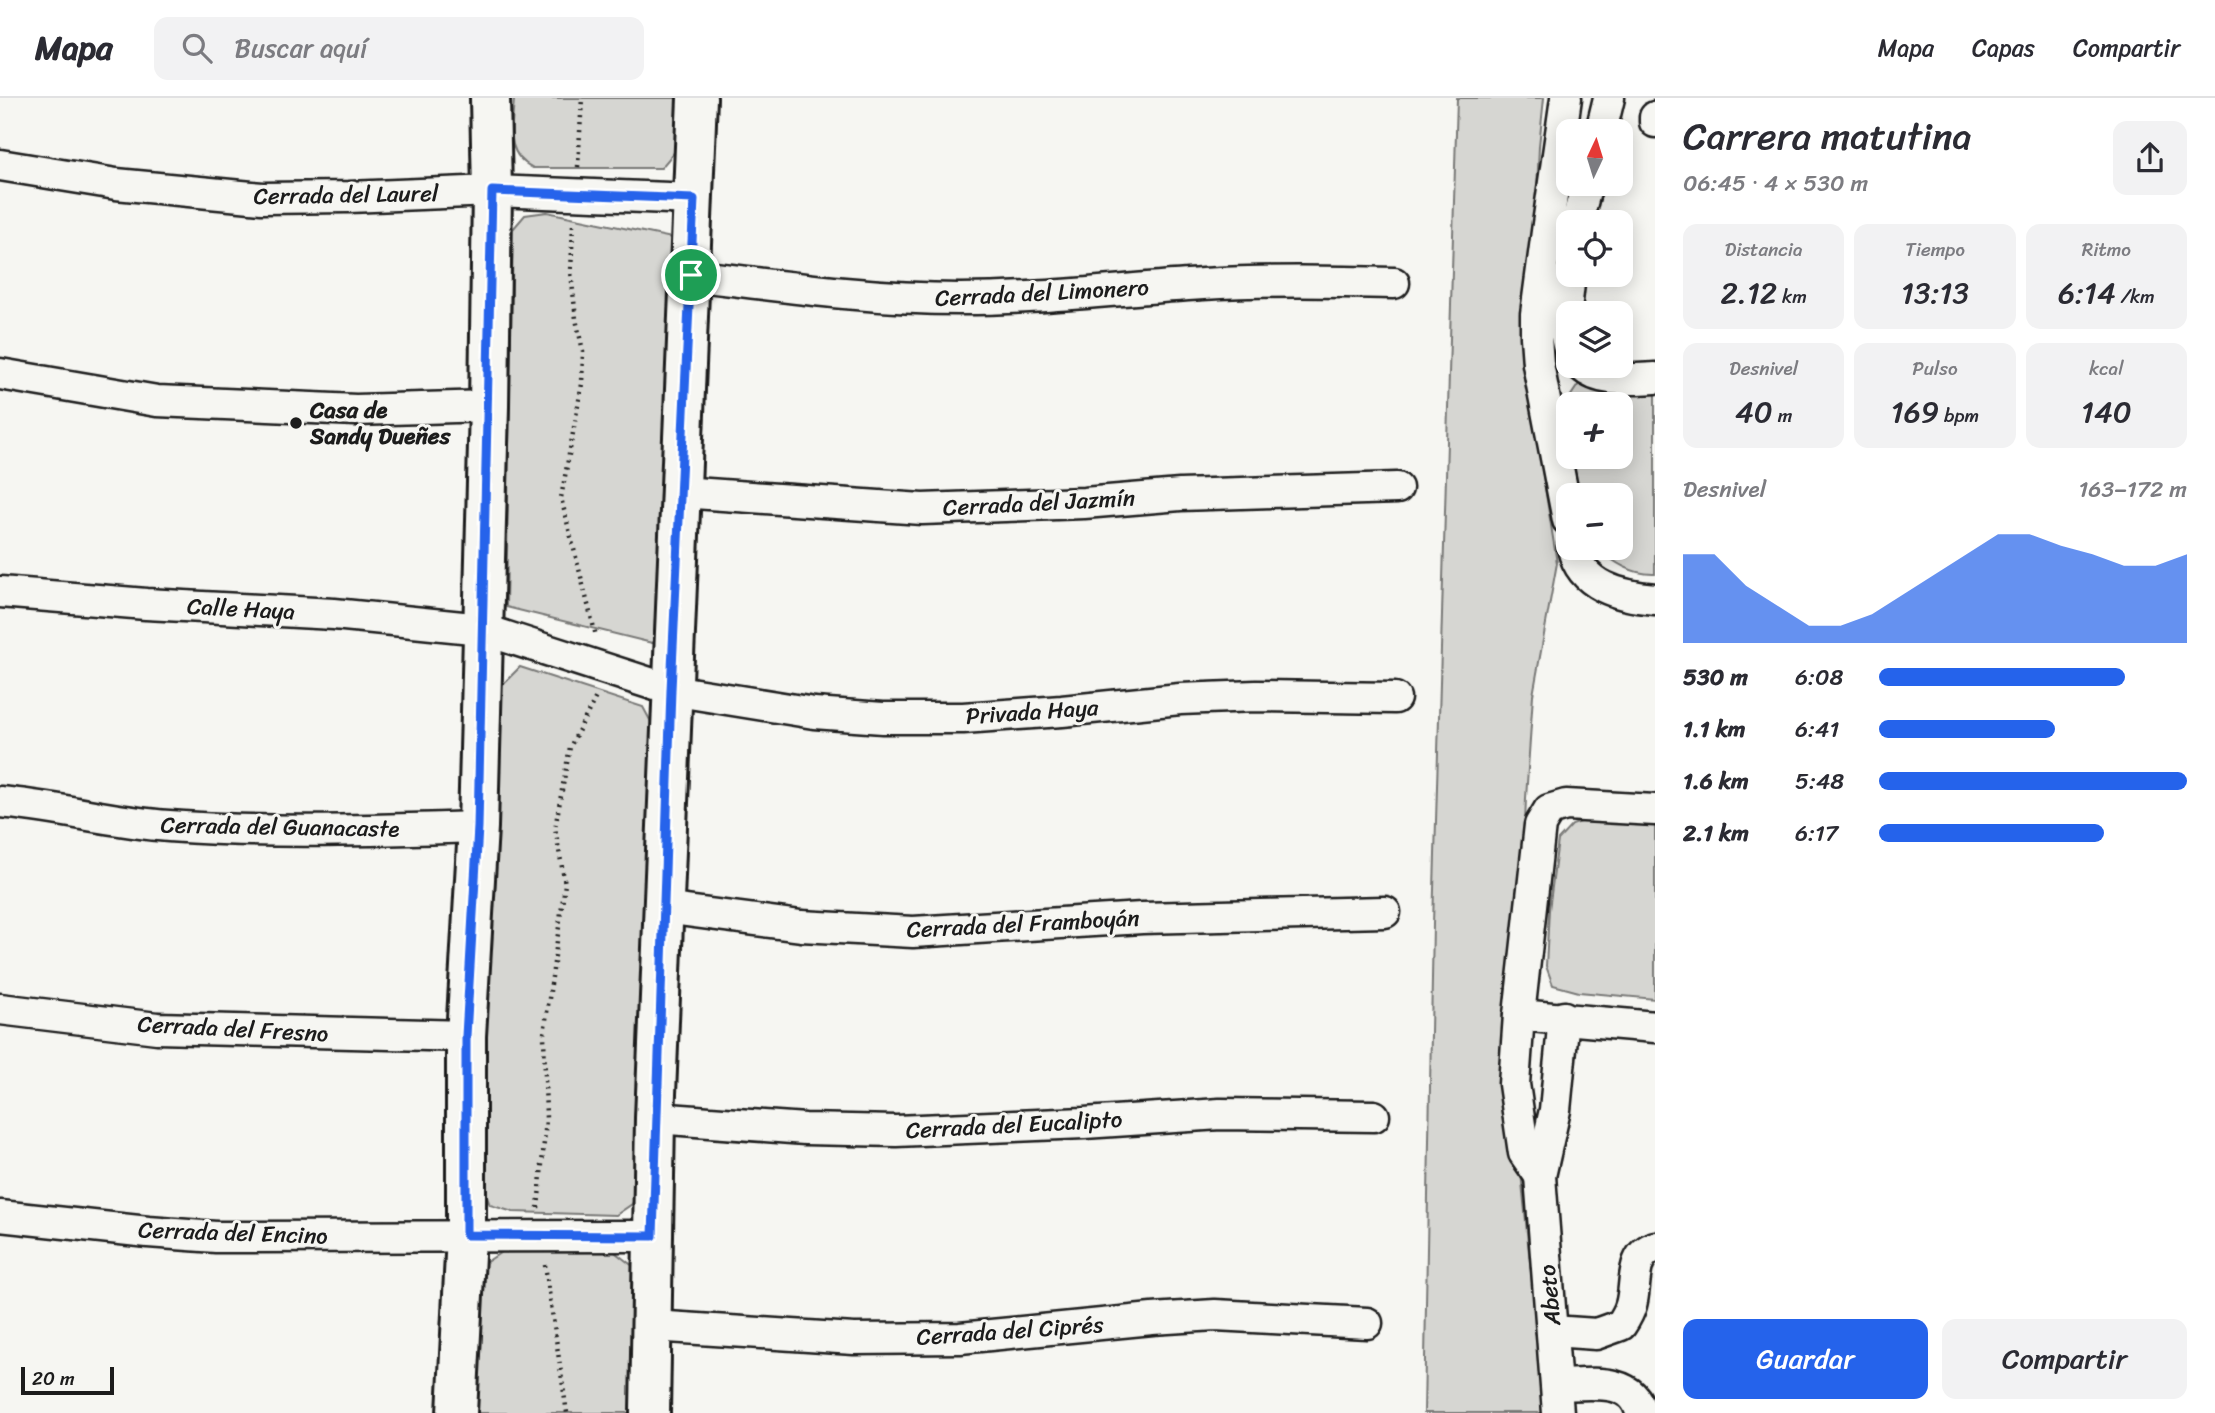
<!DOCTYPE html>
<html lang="es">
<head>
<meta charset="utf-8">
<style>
	body { margin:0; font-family:Sriracha,sans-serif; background:#f2f2f3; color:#2b2b33; height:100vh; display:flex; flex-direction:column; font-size:26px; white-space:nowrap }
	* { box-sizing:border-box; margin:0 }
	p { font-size:23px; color:#7c7c81 }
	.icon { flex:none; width:38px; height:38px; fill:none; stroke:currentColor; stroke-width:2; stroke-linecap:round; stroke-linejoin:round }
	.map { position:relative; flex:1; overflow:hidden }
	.details { display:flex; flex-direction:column; background:#fff; width:560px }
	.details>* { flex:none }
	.needle { width:46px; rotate:4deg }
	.controls { position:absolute; left:1556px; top:21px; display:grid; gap:14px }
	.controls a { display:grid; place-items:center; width:77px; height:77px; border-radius:14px; background:#fff; box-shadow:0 4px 18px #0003; font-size:35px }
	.scale { position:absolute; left:21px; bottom:18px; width:93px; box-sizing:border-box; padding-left:7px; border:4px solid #1c1c1c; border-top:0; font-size:19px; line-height:24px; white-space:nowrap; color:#1c1c1c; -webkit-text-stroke:5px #f6f6f2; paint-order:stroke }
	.pin { position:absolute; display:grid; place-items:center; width:60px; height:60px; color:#fff; margin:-30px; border:4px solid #fff; border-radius:50%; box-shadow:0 2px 7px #0007 }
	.round { display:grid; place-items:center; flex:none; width:74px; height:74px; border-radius:14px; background:#f2f2f3 }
	.summary { display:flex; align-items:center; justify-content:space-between; height:119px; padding:0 28px }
	h1 { font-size:38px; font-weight:600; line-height:52px }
	.figures { display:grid; grid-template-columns:repeat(3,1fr); gap:10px; height:119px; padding:7px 28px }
	.figures div { display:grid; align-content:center; border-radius:14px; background:#f2f2f3; text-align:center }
	.figures b { font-size:30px; font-weight:600 }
	.figures small { font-size:19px; font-weight:400 }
	.figures p { font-size:19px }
	.chart { height:196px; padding:14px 28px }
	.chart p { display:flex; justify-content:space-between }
	.chart svg { width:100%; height:126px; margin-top:7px; fill:#2563eb; opacity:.7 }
	.primary-button { display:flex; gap:14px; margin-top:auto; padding:14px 28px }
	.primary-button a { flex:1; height:80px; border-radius:14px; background:#2563eb; color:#fff; font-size:28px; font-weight:600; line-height:80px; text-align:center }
	.primary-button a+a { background:#f2f2f3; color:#2b2b33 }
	ul { padding:0 28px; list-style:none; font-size:23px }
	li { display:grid; grid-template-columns:112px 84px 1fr; align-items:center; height:52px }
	li i { height:18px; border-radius:9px; background:#2563eb }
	header { display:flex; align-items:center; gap:42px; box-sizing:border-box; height:98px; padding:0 35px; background:#fff; border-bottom:2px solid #e1e1e2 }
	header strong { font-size:33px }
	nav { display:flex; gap:38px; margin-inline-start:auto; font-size:24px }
	.search { width:490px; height:63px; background:#f2f2f3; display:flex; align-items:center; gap:18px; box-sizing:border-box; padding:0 24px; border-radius:14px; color:#7c7c81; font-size:26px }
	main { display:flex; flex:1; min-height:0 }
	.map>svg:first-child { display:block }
	.green { fill:#d6d6d2; stroke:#797977; stroke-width:2 }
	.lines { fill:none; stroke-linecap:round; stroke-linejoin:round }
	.street-casing { stroke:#1c1c1c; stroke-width:35 }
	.secondary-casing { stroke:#1c1c1c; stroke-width:44 }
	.path { stroke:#1c1c1c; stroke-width:4.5; stroke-dasharray:2 5; stroke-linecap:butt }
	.street { stroke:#f6f6f2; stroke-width:30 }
	.secondary { stroke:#f6f6f2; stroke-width:38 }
	.route-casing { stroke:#fff; stroke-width:14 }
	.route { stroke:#2563eb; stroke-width:9 }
	.poi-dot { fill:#1c1c1c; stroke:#f6f6f2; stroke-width:2.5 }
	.labels { text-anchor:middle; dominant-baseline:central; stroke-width:6; stroke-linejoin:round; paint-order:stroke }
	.street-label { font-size:23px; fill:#1c1c1c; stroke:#f6f6f2 }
	.poi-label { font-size:23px; font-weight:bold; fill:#1c1c1c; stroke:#f6f6f2; text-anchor:start }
</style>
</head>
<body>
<header>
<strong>Mapa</strong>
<div class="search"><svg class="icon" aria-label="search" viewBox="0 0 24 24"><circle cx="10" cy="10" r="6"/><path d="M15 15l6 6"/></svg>Buscar aquí</div>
<nav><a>Mapa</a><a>Capas</a><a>Compartir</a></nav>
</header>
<main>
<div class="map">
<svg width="1655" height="1315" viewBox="0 0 1655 1315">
	<rect width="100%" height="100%" fill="#f6f6f2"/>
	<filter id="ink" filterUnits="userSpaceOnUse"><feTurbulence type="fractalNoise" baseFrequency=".0143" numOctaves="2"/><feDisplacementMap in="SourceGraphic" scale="14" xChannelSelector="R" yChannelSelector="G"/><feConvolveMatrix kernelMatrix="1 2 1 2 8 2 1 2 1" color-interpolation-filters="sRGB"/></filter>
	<g filter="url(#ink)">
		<g class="green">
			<path d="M514,0H678L677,51L661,70H533C503,55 513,28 514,0Z"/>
			<path d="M1457,0H1544L1539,48L1528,283L1557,465L1533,597L1526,700L1514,1004L1545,1315H1424L1433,826Z"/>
			<path d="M547,114L672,140L656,546L506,509L513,131L525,117Z"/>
			<path d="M1578,287L1655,290V476C1632,477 1614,464 1596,450H1620V397H1580L1574,377L1573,359H1620V306H1568V302Z"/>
			<path d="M520,569L643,609L657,635L644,1081L632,1106L616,1117L513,1114L490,1107L479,1077L497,592Z"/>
			<path d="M1596,719L1655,723V901L1579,894L1553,887L1546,868L1549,812L1558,742L1572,727Z"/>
			<path d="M506,1151L612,1152L634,1169L635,1315H472L482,1167Z"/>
		</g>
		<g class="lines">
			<defs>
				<g id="street">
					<path d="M1566,0L1548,126L1536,216V239L1538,266L1568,422"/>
					<path d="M1655,19V24"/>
					<path d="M1601,33L1609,0"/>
					<path d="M0,67L116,86L262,100L349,99L492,93L694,101"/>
					<path d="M1577,124L1587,86"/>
					<path d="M691,177C781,188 870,201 960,201C1042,201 1122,191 1203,186C1267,182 1330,183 1394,185"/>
					<path d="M1568,247L1564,229L1570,177"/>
					<path d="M1582,268C1600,285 1632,281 1655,280"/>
					<path d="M0,276L157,303L356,312L489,308"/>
					<path d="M680,394L922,411L1084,405L1180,397L1397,390"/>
					<path d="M1573,450C1581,489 1621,498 1655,501"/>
					<path d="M0,494L146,506L334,516L482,531L671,592L814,615L883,620H963L1062,613L1180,601L1256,598L1395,600"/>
					<path d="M0,704C57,709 112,724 169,728C272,736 375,732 478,729"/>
					<path d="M663,810L801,828L913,834L1142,820L1385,814"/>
					<path d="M0,911L157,930L466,938"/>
					<path d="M1519,917L1655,929"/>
					<path d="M655,1020L805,1031L896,1033L1084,1025L1220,1016L1374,1018"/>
					<path d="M1540,1078L1524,1055L1514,986L1519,917L1540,727L1549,712L1566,707L1655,712"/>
					<path d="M0,1118L148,1134L216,1139L653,1138"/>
					<path d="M652,1228L854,1241L960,1240L1152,1221L1215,1217L1367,1225"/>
					<path d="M1552,1233L1596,1236L1621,1227C1625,1221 1629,1215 1631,1207C1637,1187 1630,1156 1655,1149"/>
					<path d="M1557,1287C1586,1287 1633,1277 1641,1315"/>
					<path d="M1558,1315L1540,1078L1555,1012L1564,919"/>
				</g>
				<g id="secondary">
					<path d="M457,1315L466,1137V938L478,729L489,308L492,93L490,0"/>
					<path d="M650,1315L655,1020L697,0"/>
				</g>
			</defs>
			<use href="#street" class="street-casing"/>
			<use href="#secondary" class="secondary-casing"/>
			<g class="path">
				<path d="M578,69L582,0"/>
				<path d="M573,127L571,174L576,221L583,253L582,286L561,400L596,538"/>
				<path d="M538,1110L546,1022L544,936L565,786L555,730L570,649L597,597"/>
				<path d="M545,1167L567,1315"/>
			</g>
			<use href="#street" class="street"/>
			<use href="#secondary" class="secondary"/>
		</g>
	</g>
	<g class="lines" filter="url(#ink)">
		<defs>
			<path id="route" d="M492,93L694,101L671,592L653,1138L466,1137V938L478,729Z"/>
		</defs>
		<use href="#route" class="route-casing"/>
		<use href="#route" class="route"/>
	</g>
	<circle class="poi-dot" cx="296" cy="325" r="7"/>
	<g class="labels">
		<g class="street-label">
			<text transform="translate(346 97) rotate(-1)">Cerrada del Laurel</text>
			<text transform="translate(1042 195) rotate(-3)">Cerrada del Limonero</text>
			<text transform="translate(1039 405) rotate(-3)">Cerrada del Jazmín</text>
			<text transform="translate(241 511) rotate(3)">Calle Haya</text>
			<text transform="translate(1032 614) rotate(-4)">Privada Haya</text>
			<text transform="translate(280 729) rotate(1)">Cerrada del Guanacaste</text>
			<text transform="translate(1023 826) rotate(-3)">Cerrada del Framboyán</text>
			<text transform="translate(233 931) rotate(3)">Cerrada del Fresno</text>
			<text transform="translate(1014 1027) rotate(-3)">Cerrada del Eucalipto</text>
			<text transform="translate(233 1135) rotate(2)">Cerrada del Encino</text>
			<text transform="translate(1550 1197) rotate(-95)">Abeto</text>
			<text transform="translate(1010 1233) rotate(-4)">Cerrada del Ciprés</text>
		</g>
		<g class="poi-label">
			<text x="310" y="312">Casa de<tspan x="310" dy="26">Sandy Dueñes</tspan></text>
		</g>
	</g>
</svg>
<div class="controls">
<a><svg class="needle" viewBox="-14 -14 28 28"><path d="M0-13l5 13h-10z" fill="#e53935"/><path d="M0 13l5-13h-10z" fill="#7c7c81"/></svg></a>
<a><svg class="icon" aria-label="locate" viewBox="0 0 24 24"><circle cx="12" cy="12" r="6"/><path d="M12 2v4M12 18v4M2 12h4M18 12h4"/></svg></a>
<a><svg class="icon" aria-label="layers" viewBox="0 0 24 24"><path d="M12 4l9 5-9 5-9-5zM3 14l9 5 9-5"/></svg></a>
<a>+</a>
<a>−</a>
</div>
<div class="scale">20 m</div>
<div class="pin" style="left:691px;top:177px;background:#1e9e55"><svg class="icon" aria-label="arrive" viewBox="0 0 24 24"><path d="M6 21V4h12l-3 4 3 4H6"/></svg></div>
</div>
<section class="details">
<div class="summary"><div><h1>Carrera matutina</h1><p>06:45 · 4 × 530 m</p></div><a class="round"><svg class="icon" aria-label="share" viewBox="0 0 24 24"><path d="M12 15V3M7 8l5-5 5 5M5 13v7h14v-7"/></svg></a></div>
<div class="figures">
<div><p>Distancia</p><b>2.12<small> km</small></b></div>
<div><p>Tiempo</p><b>13:13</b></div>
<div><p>Ritmo</p><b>6:14<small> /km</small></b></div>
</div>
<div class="figures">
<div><p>Desnivel</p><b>40<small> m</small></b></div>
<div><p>Pulso</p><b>169<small> bpm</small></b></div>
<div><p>kcal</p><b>140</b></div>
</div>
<div class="chart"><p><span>Desnivel</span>163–172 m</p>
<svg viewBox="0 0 160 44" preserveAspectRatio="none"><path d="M0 44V13L10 13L20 24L30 31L40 38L50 38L60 34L70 27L80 20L90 13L100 6L110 6L120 10L130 13L140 17L150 17L160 13V44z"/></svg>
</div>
<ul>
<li><b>530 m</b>6:08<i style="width:80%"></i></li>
<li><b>1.1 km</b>6:41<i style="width:57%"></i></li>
<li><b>1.6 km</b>5:48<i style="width:100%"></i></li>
<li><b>2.1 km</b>6:17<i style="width:73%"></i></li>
</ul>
<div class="primary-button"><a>Guardar</a><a>Compartir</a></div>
</section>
</main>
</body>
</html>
